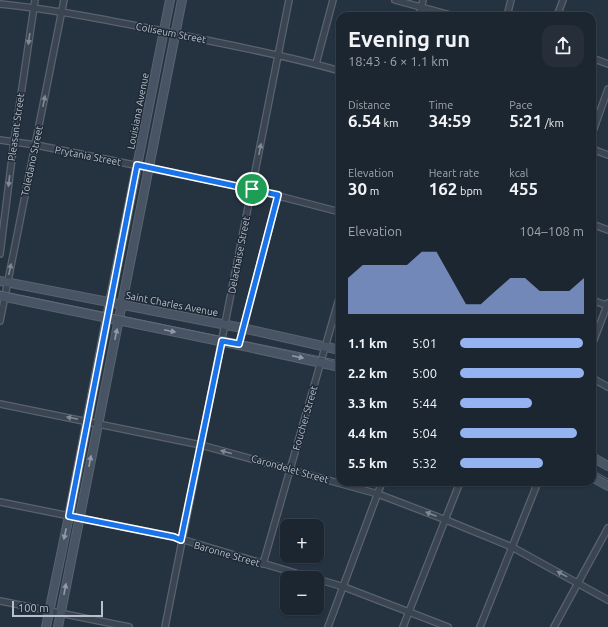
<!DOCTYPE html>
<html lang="en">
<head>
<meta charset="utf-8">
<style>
	body { margin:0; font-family:Ubuntu,sans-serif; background:#252e39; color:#f1f3f6; height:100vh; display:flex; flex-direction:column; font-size:15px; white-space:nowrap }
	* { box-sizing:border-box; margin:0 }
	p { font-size:13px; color:#a0a5ab }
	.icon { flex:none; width:22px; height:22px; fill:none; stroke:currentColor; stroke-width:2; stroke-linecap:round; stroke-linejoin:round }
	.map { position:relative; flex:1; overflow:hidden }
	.drawer { position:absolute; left:336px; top:12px; width:260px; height:474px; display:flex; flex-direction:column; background:#1c2631; border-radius:12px; box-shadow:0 1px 3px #0004,0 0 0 1px #3a434d }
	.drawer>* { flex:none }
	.controls { position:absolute; left:280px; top:519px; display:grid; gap:8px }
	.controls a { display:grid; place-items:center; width:44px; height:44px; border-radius:8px; background:#1c2631; box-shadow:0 1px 3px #0004,0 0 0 1px #3a434d; font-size:20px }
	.scale { position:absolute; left:12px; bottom:10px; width:91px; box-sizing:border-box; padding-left:4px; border:2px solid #b7c0cb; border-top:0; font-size:11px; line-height:14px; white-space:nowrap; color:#b7c0cb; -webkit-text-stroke:3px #1e2a36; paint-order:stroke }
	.pin { position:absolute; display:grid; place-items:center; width:34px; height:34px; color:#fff; margin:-17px; border:2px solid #fff; border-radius:50%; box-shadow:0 1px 4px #0007 }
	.round { display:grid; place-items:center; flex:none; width:42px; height:42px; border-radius:12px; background:#252e39 }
	.head { display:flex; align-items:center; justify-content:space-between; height:68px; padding:0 12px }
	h1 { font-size:22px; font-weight:700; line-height:30px }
	.figures { display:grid; grid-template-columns:repeat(3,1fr); gap:6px; height:68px; padding:4px 12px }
	.figures div { display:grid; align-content:center }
	.figures b { font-size:17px; font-weight:700 }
	.figures small { font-size:11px; font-weight:400 }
	.figures p { font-size:11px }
	.chart { height:112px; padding:8px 12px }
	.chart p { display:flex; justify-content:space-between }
	.chart svg { width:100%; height:72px; margin-top:4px; fill:#95b2f1; opacity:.7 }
	ul { padding:0 12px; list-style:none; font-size:13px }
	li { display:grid; grid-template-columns:64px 48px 1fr; align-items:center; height:30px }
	li i { height:10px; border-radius:5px; background:#95b2f1 }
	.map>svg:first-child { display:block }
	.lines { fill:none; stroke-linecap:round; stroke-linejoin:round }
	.street-casing { stroke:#58636e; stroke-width:8 }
	.secondary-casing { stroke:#58636e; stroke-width:10 }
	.street { stroke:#3a4551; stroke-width:5.5 }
	.secondary { stroke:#485464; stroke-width:8 }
	.tram { stroke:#5c6978; stroke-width:1 }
	.oneway { fill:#7f8994 }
	.oneway2 { fill:#909aa7 }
	.route-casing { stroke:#fff; stroke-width:8 }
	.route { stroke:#1a73e8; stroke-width:5 }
	.labels { text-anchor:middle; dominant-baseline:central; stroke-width:3; stroke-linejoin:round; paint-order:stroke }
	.street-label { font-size:10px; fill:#b7c0cb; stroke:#1e2a36 }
</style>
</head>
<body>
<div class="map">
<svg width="608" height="627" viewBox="0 0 608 627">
	<rect width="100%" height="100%" fill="#253341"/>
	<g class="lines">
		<defs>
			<g id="street">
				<path d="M395,0L454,16"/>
				<path d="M0,4C59,10 118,22 177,34C232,46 286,55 340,71"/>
				<path d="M419,16L423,0"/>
				<path d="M507,16L511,0"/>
				<path d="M557,16L563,0"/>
				<path d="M592,58L608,64"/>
				<path d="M316,64L333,0"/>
				<path d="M592,134L608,89"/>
				<path d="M0,140L36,145L252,189L340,212"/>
				<path d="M592,149L608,155"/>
				<path d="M592,224L608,230"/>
				<path d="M0,254L14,142L35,0"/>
				<path d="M592,300L608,306"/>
				<path d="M0,321L64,0"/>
				<path d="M239,345L278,195"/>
				<path d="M592,345L608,303"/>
				<path d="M592,378L608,387"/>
				<path d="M0,404L201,445L378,494L446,520L512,547L608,600"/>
				<path d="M0,502L174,537L312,578"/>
				<path d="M263,564L340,295"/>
				<path d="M317,579L344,587L448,627"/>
				<path d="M0,601L129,627"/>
				<path d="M165,627L289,0"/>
				<path d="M328,627L382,482"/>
				<path d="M403,627L460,482"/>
				<path d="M480,627L538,482"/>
				<path d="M554,627L608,528"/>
			</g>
			<g id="secondary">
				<path d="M0,281L242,328L340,350"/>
				<path d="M0,296L239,345L340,367"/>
				<path d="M592,457L608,466"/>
				<path d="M592,477L608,486"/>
				<path d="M46,627L69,516L110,302L170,0"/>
				<path d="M58,627L182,0"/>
			</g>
		</defs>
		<use href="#street" class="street-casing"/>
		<use href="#secondary" class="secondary-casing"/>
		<use href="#street" class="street"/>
		<use href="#secondary" class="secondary"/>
		<g class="tram">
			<path d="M0,291L340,361"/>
			<path d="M592,470L608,479"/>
		</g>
	</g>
	<defs><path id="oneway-solid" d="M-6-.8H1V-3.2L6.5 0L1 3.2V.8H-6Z"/></defs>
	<g class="oneway">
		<use href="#oneway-solid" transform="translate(29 39) rotate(98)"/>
		<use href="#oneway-solid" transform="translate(44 101) rotate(-79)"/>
		<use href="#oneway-solid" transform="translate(260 149) rotate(-79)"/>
		<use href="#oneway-solid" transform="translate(9 181) rotate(97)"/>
		<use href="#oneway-solid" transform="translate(10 269) rotate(-78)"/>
		<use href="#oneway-solid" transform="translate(72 418) rotate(-169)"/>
		<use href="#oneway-solid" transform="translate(226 452) rotate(-165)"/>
		<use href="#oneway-solid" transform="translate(431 514) rotate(-159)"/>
		<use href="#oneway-solid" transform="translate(562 574) rotate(-151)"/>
	</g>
	<g class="oneway2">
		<use href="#oneway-solid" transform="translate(170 331) rotate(12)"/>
		<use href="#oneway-solid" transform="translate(116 334) rotate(-78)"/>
		<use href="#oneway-solid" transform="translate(298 357) rotate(12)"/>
		<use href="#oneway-solid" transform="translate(90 461) rotate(-79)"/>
		<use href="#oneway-solid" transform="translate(65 534) rotate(102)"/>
		<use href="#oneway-solid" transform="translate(65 589) rotate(-79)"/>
	</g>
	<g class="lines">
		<defs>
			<path id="route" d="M137,165L278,195L239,344L222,341L181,540L174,537L69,516Z"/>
		</defs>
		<use href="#route" class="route-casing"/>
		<use href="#route" class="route"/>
	</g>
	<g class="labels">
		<g class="street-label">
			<text transform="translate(171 33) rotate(11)">Coliseum Street</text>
			<text transform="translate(138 111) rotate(-79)">Louisiana Avenue</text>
			<text transform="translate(16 127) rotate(-82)">Pleasant Street</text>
			<text transform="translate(88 156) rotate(11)">Prytania Street</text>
			<text transform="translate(32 161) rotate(-78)">Toledano Street</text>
			<text transform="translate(239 255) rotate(-79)">Delachaise Street</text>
			<text transform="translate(172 304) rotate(11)">Saint Charles Avenue</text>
			<text transform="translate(305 418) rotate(-74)">Foucher Street</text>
			<text transform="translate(290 469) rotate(16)">Carondelet Street</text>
			<text transform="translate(227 554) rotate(16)">Baronne Street</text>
		</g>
	</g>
</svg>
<div class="controls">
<a>+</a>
<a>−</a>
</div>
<div class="scale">100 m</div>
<div class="pin" style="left:252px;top:189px;background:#1e9e55"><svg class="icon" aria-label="arrive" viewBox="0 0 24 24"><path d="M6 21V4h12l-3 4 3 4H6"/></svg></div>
<section class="drawer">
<div class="head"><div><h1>Evening run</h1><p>18:43 · 6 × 1.1 km</p></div><a class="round"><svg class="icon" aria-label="share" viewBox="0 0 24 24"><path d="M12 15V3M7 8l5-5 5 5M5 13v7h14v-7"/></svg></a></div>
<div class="figures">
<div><p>Distance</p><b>6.54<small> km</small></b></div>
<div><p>Time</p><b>34:59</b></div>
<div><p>Pace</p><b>5:21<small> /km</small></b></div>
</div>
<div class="figures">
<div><p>Elevation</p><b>30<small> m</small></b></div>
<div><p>Heart rate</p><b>162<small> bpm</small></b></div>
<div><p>kcal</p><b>455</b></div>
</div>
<div class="chart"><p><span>Elevation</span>104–108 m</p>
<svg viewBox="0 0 160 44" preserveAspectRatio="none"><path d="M0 44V22L10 14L20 14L30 14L40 14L50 6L60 6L70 22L80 38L90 38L100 30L110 22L120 22L130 30L140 30L150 30L160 22V44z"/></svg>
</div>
<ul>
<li><b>1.1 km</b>5:01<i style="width:99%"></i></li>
<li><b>2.2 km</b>5:00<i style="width:100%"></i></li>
<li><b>3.3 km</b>5:44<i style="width:58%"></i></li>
<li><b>4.4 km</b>5:04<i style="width:94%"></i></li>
<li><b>5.5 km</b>5:32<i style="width:67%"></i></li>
</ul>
</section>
</div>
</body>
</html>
